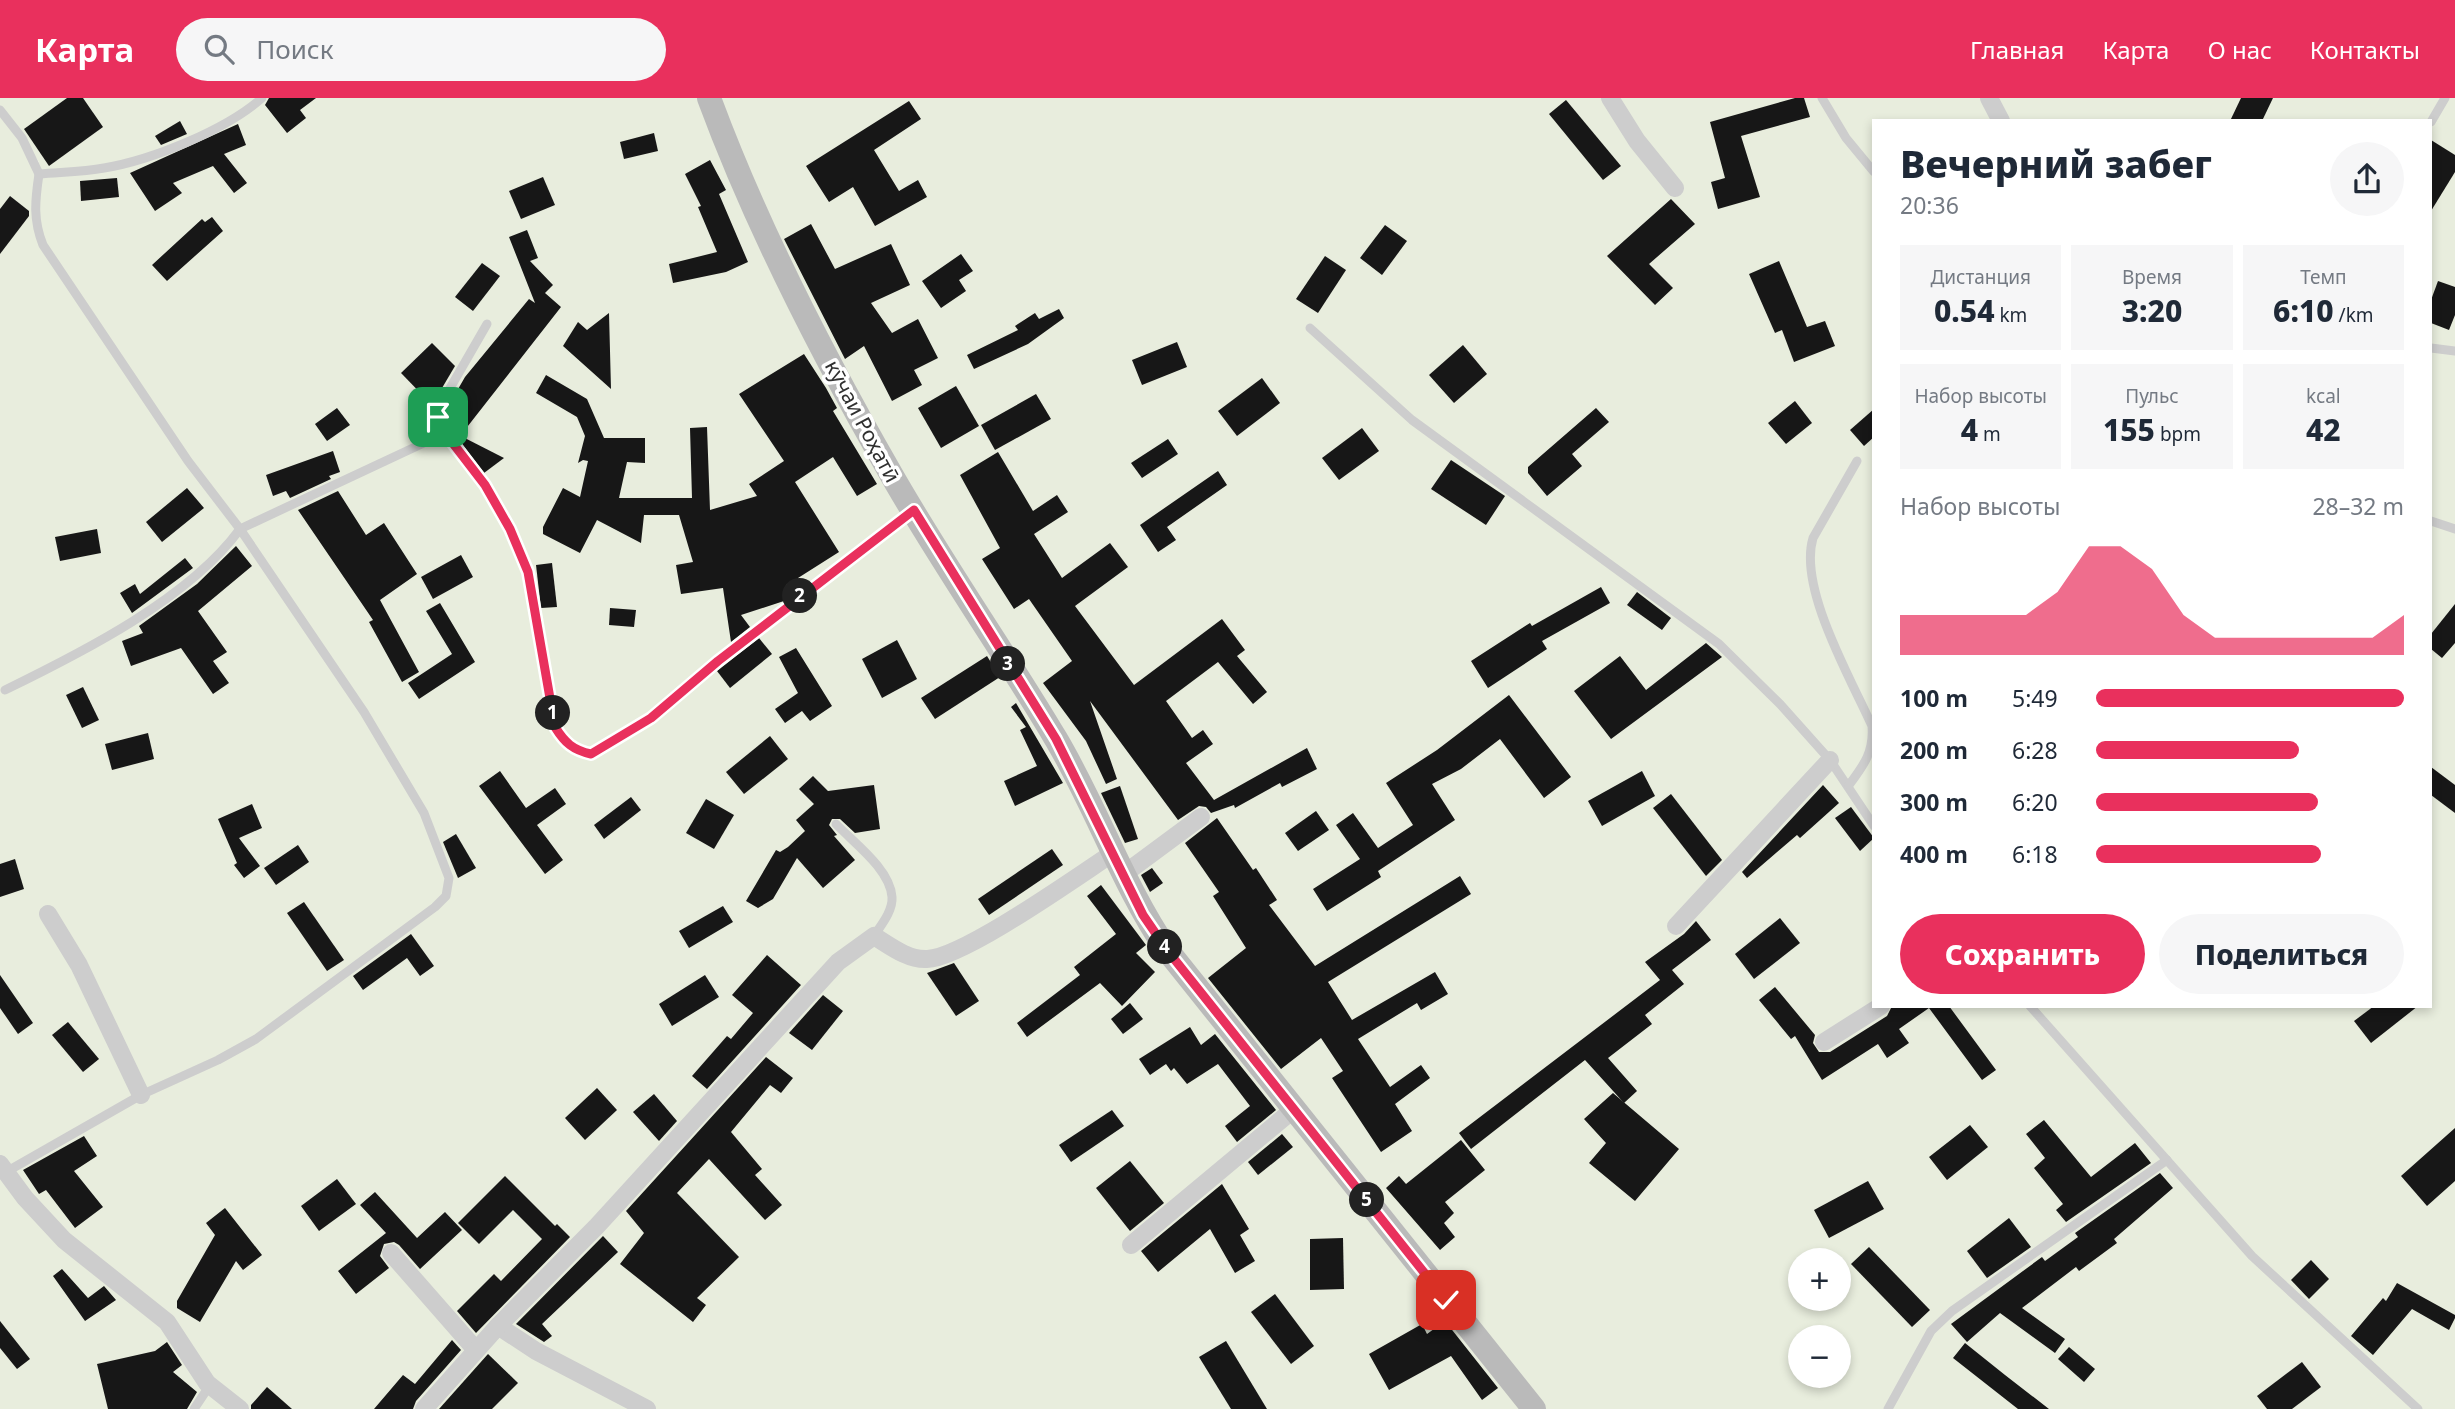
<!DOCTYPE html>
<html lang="ru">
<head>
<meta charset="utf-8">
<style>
	body { margin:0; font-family:"Noto Sans",sans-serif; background:#f6f6f7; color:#1f2937; height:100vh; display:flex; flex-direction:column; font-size:26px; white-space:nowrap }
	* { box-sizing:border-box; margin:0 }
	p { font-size:23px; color:#747a83 }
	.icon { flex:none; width:38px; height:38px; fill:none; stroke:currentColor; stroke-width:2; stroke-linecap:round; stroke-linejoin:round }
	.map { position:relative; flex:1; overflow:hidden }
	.drawer { position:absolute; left:1872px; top:21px; width:560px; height:889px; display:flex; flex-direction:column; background:#fff; border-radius:0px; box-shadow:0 4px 10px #0003 }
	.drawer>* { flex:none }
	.tools { position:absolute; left:1788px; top:1150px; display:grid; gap:14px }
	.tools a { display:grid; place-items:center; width:63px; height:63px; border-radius:50%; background:#fff; box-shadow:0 4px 10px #0003; font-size:35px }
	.pin { position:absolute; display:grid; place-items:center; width:60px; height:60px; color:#fff; margin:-30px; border-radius:14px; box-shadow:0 4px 10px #0006 }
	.km { position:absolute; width:35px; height:35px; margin:-18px; border-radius:50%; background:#222; color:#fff; font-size:19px; line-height:35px; text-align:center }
	.round { display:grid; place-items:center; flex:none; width:74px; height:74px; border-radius:37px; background:#f6f6f7 }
	.summary { display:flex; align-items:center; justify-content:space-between; height:119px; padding:0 28px }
	h1 { font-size:38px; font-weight:800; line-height:52px }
	.metrics { display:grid; grid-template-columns:repeat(3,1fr); gap:10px; height:119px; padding:7px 28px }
	.metrics div { display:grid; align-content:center; border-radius:0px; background:#f6f6f7; text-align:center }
	.metrics b { font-size:30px; font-weight:800 }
	.metrics small { font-size:19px; font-weight:400 }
	.metrics p { font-size:19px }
	.chart { height:196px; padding:14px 28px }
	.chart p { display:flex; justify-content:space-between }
	.chart svg { width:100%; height:126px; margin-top:7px; fill:#e9305d; opacity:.7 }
	.cta { display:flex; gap:14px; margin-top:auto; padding:14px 28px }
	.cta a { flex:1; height:80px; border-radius:42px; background:#e9305d; color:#fff; font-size:28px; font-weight:800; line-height:80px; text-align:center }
	.cta a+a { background:#f6f6f7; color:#1f2937 }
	ul { padding:0 28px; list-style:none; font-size:23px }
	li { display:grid; grid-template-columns:112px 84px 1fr; align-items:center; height:52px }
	li i { height:18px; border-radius:9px; background:#e9305d }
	header { display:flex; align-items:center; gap:42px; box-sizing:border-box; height:98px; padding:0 35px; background:#e9305d; color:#fff }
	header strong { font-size:33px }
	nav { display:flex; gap:38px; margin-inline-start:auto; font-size:24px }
	.search { width:490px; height:63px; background:#f6f6f7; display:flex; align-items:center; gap:18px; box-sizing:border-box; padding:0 24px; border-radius:38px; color:#747a83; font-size:26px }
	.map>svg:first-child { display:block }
	.green { fill:#e8eddd; fill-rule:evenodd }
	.building { fill:#171717 }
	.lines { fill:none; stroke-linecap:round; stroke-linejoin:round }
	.lane { stroke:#cdcdcd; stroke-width:9 }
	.street { stroke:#cdcdcd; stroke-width:18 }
	.secondary { stroke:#bababa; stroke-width:24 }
	.route-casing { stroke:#fff; stroke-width:14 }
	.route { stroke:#e9305d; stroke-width:9 }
	.labels { text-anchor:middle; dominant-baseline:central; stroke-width:7; stroke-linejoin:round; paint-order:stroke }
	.street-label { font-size:21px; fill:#303030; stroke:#fff }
</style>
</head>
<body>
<header>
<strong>Карта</strong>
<div class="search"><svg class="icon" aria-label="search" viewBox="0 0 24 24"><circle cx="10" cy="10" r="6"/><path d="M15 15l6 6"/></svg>Поиск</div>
<nav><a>Главная</a><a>Карта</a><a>О нас</a><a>Контакты</a></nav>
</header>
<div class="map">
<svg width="2455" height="1311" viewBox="0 0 2455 1311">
	<rect width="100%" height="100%" fill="#fff"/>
	<g class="green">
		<path d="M0,0H2455V1311H238L0,1068V17L39,64L0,12ZM1874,23H2431V908H1874ZM1801,1162H1839V1200H1801ZM1801,1239H1839V1278H1801Z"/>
		<path d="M0,1072L164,1225L233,1311H0Z"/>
	</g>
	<g class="building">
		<path d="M67,0H83L103,29L49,68L24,31Z"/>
		<path d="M269,0H316L300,12L306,20L287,35L265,7Z"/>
		<path d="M1795,0H1804L1810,19L1741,38L1760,99L1718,111L1711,84L1725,80L1710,24Z"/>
		<path d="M2241,0H2273L2262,23H2230Z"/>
		<path d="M1566,2L1621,68L1603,82L1549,16Z"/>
		<path d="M909,3L921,21L874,52L899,93L918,82L927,99L875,128L853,89L829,104L806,68Z"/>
		<path d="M180,23L187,36L161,47L155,38Z"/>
		<path d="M238,26L246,47L224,56L247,85L234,95L213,68L173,85L182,95L155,113L130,75Z"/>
		<path d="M654,35L658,53L624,61L620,44Z"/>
		<path d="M2431,42L2455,57V74L2431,113Z"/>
		<path d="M710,62L726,92L719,96L748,164L726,174L673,185L669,166L717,154L698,109L701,108L685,76Z"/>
		<path d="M543,79L555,107L521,121L509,93Z"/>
		<path d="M117,80L119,99L81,103L80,83Z"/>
		<path d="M10,98L29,113V118L0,156V111Z"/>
		<path d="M1671,101L1695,126L1649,166L1673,190L1655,207L1607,158Z"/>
		<path d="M212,119L223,133L167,183L152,167L202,121L205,124Z"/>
		<path d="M811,126L835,171L891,146L910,187L871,205L892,235L918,221L938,260L914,272L922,287L892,303L864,248L845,261L784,141Z"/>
		<path d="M1385,127L1407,143L1382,177L1360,160Z"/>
		<path d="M527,132L538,160L530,163L553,187L545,195L561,209L464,333L448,321L446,312L465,279L529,201L535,205L509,139Z"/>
		<path d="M961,156L973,173L959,182L966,193L941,210L922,183Z"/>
		<path d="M1325,158L1346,172L1318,215L1296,201Z"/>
		<path d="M1779,163L1807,229L1825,223L1835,248L1794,264L1782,232L1775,235L1749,176Z"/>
		<path d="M482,165L500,178L473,213L455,199Z"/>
		<path d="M2438,183L2455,189V217L2449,232L2431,225V202Z"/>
		<path d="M1059,211L1064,220L1028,246L974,271L967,257L1018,232L1015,228L1035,215L1039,221Z"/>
		<path d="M609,215L611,291L563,248L578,224L587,232Z"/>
		<path d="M1177,244L1187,269L1142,287L1132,262Z"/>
		<path d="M432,245L455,268L432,307L401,275Z"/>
		<path d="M1463,247L1487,276L1454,305L1429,277Z"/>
		<path d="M804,256L826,290L837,310L833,313L877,386L857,398L833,359L795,384L839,454L798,480L799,483L786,487L789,499L784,503L741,517L750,529L731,544L723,490L681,496L676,467L693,464L679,417H644L641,445L597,422L580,455L543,436V429L563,390L580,399L588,363L583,362L578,365L585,338L577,319L536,295L546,277L587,301L604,340H645V365L627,364L619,400H692L690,330L707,329L710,412L757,398L749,386L784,363L739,296Z"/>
		<path d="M1262,280L1280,305L1237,338L1218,313Z"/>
		<path d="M956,288L979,328L941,350L918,310Z"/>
		<path d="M1036,296L1051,321L995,352L981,327Z"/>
		<path d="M1795,303L1812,325L1786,346L1768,325Z"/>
		<path d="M337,310L350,327L327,343L315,326Z"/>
		<path d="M1596,310L1609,324L1572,356L1582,368L1547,398L1528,375V369Z"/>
		<path d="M1874,311V339L1864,348L1850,332Z"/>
		<path d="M1362,330L1379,353L1339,382L1322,360Z"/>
		<path d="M453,334L504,360L484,375Z"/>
		<path d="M1168,341L1178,356L1142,380L1131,365Z"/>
		<path d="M333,353L340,374L329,378L331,381L290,400L286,393L273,398L266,377Z"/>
		<path d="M998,354L1033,413L1057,397L1068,414L1034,436L1062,480L1110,445L1128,469L1075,508L1134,587L1222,521L1245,552L1237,558L1267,594L1253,606L1218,564L1166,603L1192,640L1203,632L1213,646L1186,665L1214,702L1307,650L1317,671L1282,689L1280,685L1235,710L1234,707L1211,715L1206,709L1199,708L1178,722L1090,603L1117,681L1106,686L1086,643L1043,585L1072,563L1029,501L1014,511L982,461L1000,450L960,377Z"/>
		<path d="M1451,362L1505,398L1486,427L1431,391Z"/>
		<path d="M1218,373L1227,387L1167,429L1176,442L1158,454L1140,427Z"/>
		<path d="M187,390L204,410L162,444L146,424Z"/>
		<path d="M338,393L366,437L384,425L417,476L380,502L419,574L402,584L369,524L373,522L298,412Z"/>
		<path d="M97,431L101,455L60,463L55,439Z"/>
		<path d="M236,448L252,468L198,513L227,554L213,563L229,585L213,596L181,550L131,568L122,543L143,535L139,528L197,486Z"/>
		<path d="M461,457L473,479L433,501L421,479Z"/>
		<path d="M185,460L193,470L132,515L120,495L135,486L140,496Z"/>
		<path d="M552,465L557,509L541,510L536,467Z"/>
		<path d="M1601,489L1610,505L1542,543L1547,551L1488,590L1471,563L1530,525L1532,528Z"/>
		<path d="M1637,494L1671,520L1662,532L1627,507Z"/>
		<path d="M440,505L475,564L419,601L408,585L452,556L426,513Z"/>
		<path d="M2455,506V545L2442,560L2431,551V536Z"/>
		<path d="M610,510L636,512L634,529L609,527Z"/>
		<path d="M759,540L772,556L730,590L717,573Z"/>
		<path d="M897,542L917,581L882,600L862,561Z"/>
		<path d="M1706,545L1722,559L1611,641L1574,593L1620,558L1646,592Z"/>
		<path d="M796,550L832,608L810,623L802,613L785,625L775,611L798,595L779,559Z"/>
		<path d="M987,558L1000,579L935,621L921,600Z"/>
		<path d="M83,589L99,622L82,630L66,597Z"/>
		<path d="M1509,597L1571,679L1544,700L1500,641L1461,671L1432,686L1455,722L1378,773L1381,779L1327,813L1313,791L1360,761L1336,727L1353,715L1378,750L1413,727L1386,685L1437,652Z"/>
		<path d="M1016,605L1063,685L1015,708L1004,683L1037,668L1020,632L1026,629L1011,609Z"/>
		<path d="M148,635L154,661L112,672L105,646Z"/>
		<path d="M770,638L788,661L744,696L726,674Z"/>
		<path d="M2431,669L2455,687V715L2431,697Z"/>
		<path d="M500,673L526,710L555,690L566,706L537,727L563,762L545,776L479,688Z"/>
		<path d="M1642,673L1655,698L1602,728L1588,703Z"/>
		<path d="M813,678L828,693L874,687L880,731L855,735L840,721H832L829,727L837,737L834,738L855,762L823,790L797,760L773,801L758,810L746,803L776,752L780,754L788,749L805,733L796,722L814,706L799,691Z"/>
		<path d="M1823,687L1839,705L1800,740L1797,737L1747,780L1742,774Z"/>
		<path d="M1120,688L1138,741L1125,745L1101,695Z"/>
		<path d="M1671,696L1722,762L1706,778L1653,710Z"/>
		<path d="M631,699L641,712L604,741L594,727Z"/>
		<path d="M706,701L734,717L714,751L686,735Z"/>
		<path d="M252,706L262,730L239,740L260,768L244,780L234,767L237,765L218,721Z"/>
		<path d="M1851,709L1874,740L1860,753L1835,720Z"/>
		<path d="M1316,713L1329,732L1298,753L1285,735Z"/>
		<path d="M1217,720L1253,772L1256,770L1277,802L1269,807L1315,868L1460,778L1471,796L1328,884L1352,922L1435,874L1448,896L1421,912L1417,905L1358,941L1390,989L1421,967L1430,980L1395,1006L1412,1033L1381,1054L1332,980L1343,973L1321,940L1281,971L1208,880L1246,850L1213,798L1219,794L1185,745Z"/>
		<path d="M456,736L476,770L458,780L443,744Z"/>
		<path d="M298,747L309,764L276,787L264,770Z"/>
		<path d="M1052,751L1063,767L989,817L978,801Z"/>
		<path d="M15,761L24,791L0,799V766Z"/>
		<path d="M1152,770L1163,785L1150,794L1141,777Z"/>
		<path d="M1101,787L1146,847L1136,855L1155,874L1122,908L1100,885L1027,939L1017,925L1080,877L1074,869L1116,836L1087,798Z"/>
		<path d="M304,804L344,862L327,873L287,815Z"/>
		<path d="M723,808L733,824L689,850L679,833Z"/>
		<path d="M1780,820L1800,845L1754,881L1735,856Z"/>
		<path d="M1696,823L1711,842L1672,872L1684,886L1645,917L1652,926L1608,960L1637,993L1624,1005L1585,962L1471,1051L1459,1035L1660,882L1645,864L1684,836Z"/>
		<path d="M411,836L434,868L420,878L407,860L363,892L353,878Z"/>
		<path d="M767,857L801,887L707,991L692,978L727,938L731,941L753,915L732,897Z"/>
		<path d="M954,865L979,903L956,918L927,875Z"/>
		<path d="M0,877L33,925L18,936L0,910Z"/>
		<path d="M705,877L719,899L672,928L659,906Z"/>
		<path d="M1775,889L1815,937L1813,945L1819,954H1830L1887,918L1892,908H1949L1996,972L1982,982L1929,910L1899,931L1909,945L1887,960L1878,946L1822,982L1795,938L1791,941L1759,902Z"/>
		<path d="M823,897L843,913L812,952L789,935Z"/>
		<path d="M1130,905L1143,921L1123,936L1111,921Z"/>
		<path d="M2374,908H2418L2371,945L2354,923Z"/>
		<path d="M68,924L99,961L83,974L52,937Z"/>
		<path d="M1190,929L1201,947L1215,936L1276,1012L1237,1044L1225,1028L1250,1008L1218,966L1187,986L1174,970L1171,973L1166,966L1150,977L1139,961Z"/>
		<path d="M766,959L793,980L781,995L770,987L731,1034L762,1071L755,1077L782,1107L765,1122L709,1061L677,1095L739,1159L697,1200L706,1207L693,1224L620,1166L644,1135L626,1113Z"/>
		<path d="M597,990L617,1012L585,1042L565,1020Z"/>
		<path d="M1613,995L1679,1051L1635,1103L1589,1065L1606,1045L1584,1021Z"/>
		<path d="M654,996L677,1023L659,1043L633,1014Z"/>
		<path d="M1112,1012L1124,1028L1071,1064L1059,1047Z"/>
		<path d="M2044,1022L2091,1079L2135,1045L2151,1065L2066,1124L2056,1112L2063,1106L2034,1070L2045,1060L2026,1036Z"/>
		<path d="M1970,1027L1988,1049L1947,1082L1929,1059Z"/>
		<path d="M2455,1030V1083L2427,1108L2401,1078Z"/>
		<path d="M1282,1036L1293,1049L1258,1077L1248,1064Z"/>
		<path d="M84,1038L97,1058L74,1073L103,1109L75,1130L46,1092L39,1096L23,1072Z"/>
		<path d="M1461,1042L1485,1072L1445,1104L1454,1115L1444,1125L1455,1139L1440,1152L1386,1090L1399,1078L1406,1086Z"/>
		<path d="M1130,1063L1164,1105L1130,1133L1096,1090Z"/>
		<path d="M2160,1075L2173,1090L2114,1141L2117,1145L2079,1173L2076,1169L2022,1210L2065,1241L2055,1255L2000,1215L1967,1244L1951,1226L2042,1159L2045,1163L2078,1139L2075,1135Z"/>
		<path d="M505,1078L555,1128L557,1126L570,1139L476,1235L457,1213L494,1176L501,1183L542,1141L513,1112L479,1146L458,1125Z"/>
		<path d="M337,1081L356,1106L319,1133L301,1108Z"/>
		<path d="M1868,1083L1884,1111L1829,1140L1814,1112Z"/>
		<path d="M1222,1086L1249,1131L1240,1137L1255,1163L1235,1175L1210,1131L1158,1174L1141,1153Z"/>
		<path d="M375,1094L417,1140L445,1114L462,1132L420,1171L399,1147L394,1144L384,1146L380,1158L389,1170L356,1196L338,1173L386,1135L360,1107Z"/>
		<path d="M225,1110L262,1157L243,1172L236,1163L200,1224L177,1210V1203L215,1137L206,1125Z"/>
		<path d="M2009,1120L2031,1149L1987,1180L1967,1153Z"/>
		<path d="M603,1138L618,1154L542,1226L552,1238L544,1244L516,1226Z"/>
		<path d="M1343,1140L1344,1191L1310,1192V1141Z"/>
		<path d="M1869,1149L1930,1212L1912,1229L1851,1166Z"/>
		<path d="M2311,1162L2329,1181L2309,1201L2291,1182Z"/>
		<path d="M62,1171L88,1200L104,1188L116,1202L85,1223L53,1178Z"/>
		<path d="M2397,1185L2455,1217V1220L2449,1232L2412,1211L2373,1257L2351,1238L2383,1200L2386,1203Z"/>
		<path d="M1275,1196L1314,1248L1291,1266L1251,1214Z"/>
		<path d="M0,1223L30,1261L17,1271L0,1250Z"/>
		<path d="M1445,1223L1498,1290L1482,1302L1451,1258L1389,1292L1369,1256L1422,1226L1427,1236Z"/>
		<path d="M452,1242L461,1252L416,1303L413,1311H374L403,1277L415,1286Z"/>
		<path d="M1226,1243L1267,1311H1231L1199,1259Z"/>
		<path d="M167,1244L182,1267L173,1274L197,1294L187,1311H108L97,1266L155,1253Z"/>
		<path d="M1965,1245L2005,1277L2049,1311H2018L1953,1260Z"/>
		<path d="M2069,1249L2095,1271L2084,1284L2058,1261Z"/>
		<path d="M488,1256L518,1285L492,1311H439Z"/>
		<path d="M2302,1264L2321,1289L2292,1311H2267L2257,1298Z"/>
		<path d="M267,1289L292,1311H251V1307Z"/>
	</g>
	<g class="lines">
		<g class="lane">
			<path d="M1822,0L1846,40L1874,74"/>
			<path d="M0,12L22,40L39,76C61,74 83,74 104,70C152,62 226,32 262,0"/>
			<path d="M2431,24L2445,0"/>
			<path d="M39,76C35,103 33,122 43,147L188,363L240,431L445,335L485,387L510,431L528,474L555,629C565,645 573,652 591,656L651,620L718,563L912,413"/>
			<path d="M1310,230L1412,322L1719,546L1780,606L1830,662L1874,728"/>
			<path d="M2431,250L2455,253"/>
			<path d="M445,335L438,311L487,226"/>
			<path d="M2431,423L2455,431"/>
			<path d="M5,592C81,555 189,501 240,431L364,614L424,715L449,780L446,798L435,809L256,941L218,962L141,997L6,1074"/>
			<path d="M1849,687C1864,667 1874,654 1872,628C1851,581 1798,490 1813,440L1857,363"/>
			<path d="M836,726C854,745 890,771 892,799C893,813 881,827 874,838"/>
			<path d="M2030,908L2252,1158L2418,1311"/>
			<path d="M194,1311L210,1287"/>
			<path d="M1888,1311L1931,1233L1952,1213L2167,1062"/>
		</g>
		<g class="street">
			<path d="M1610,0L1637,43L1675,90"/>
			<path d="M1989,0L2001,23"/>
			<path d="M1124,776L1201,719"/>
			<path d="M48,816L79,867L141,997"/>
			<path d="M1676,828L1830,662"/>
			<path d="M1824,944L1881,908"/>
			<path d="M0,1066L25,1100L64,1142L167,1224L207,1285L240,1311"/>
			<path d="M1131,1147L1294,1011"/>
			<path d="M391,1155L476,1252"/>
			<path d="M498,1228L536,1253L647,1311"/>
			<path d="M424,1311L498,1228L597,1128L838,864L874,838C890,848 908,862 927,861C963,860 1078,778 1113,755"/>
		</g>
		<path class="secondary" d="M709,0C757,130 822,256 891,376C943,467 1003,552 1056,641C1097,710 1122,786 1167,852L1534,1311"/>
	</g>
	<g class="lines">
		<defs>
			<path id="route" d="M438,319L445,335L485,387L510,431L528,474L555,629C565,645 573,652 591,656L651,620L718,563L914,412L1056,641L1143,817L1167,852L1446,1202"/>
		</defs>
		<use href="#route" class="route-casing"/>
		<use href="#route" class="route"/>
	</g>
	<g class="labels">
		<g class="street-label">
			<text transform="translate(863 323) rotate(62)">кӯчаи Роҳатӣ</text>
		</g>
	</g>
</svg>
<div class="tools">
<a>+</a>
<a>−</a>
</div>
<div class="pin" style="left:438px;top:319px;background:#1e9e55"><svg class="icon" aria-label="arrive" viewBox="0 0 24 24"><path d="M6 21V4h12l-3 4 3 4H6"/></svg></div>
<div class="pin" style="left:1446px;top:1202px;background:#d93025"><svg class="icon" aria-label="check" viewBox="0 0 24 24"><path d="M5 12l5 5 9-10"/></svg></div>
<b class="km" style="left:553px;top:615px">1</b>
<b class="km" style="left:800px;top:498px">2</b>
<b class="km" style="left:1008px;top:566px">3</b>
<b class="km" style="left:1165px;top:849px">4</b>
<b class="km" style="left:1367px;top:1102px">5</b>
<section class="drawer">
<div class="summary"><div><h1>Вечерний забег</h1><p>20:36</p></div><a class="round"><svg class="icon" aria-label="share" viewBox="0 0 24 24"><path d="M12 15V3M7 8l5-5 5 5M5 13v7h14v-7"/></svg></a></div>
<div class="metrics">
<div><p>Дистанция</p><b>0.54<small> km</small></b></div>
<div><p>Время</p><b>3:20</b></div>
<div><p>Темп</p><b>6:10<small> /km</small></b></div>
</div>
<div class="metrics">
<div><p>Набор высоты</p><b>4<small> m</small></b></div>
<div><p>Пульс</p><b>155<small> bpm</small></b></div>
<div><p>kcal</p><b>42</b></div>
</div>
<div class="chart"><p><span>Набор высоты</span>28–32 m</p>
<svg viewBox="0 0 160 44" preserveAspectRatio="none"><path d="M0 44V30L10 30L20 30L30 30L40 30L50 22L60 6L70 6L80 14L90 30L100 38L110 38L120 38L130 38L140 38L150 38L160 30V44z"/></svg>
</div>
<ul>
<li><b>100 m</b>5:49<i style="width:100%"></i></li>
<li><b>200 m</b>6:28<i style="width:66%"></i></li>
<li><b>300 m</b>6:20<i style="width:72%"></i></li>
<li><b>400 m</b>6:18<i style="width:73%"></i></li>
</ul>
<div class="cta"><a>Сохранить</a><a>Поделиться</a></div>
</section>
</div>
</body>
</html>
